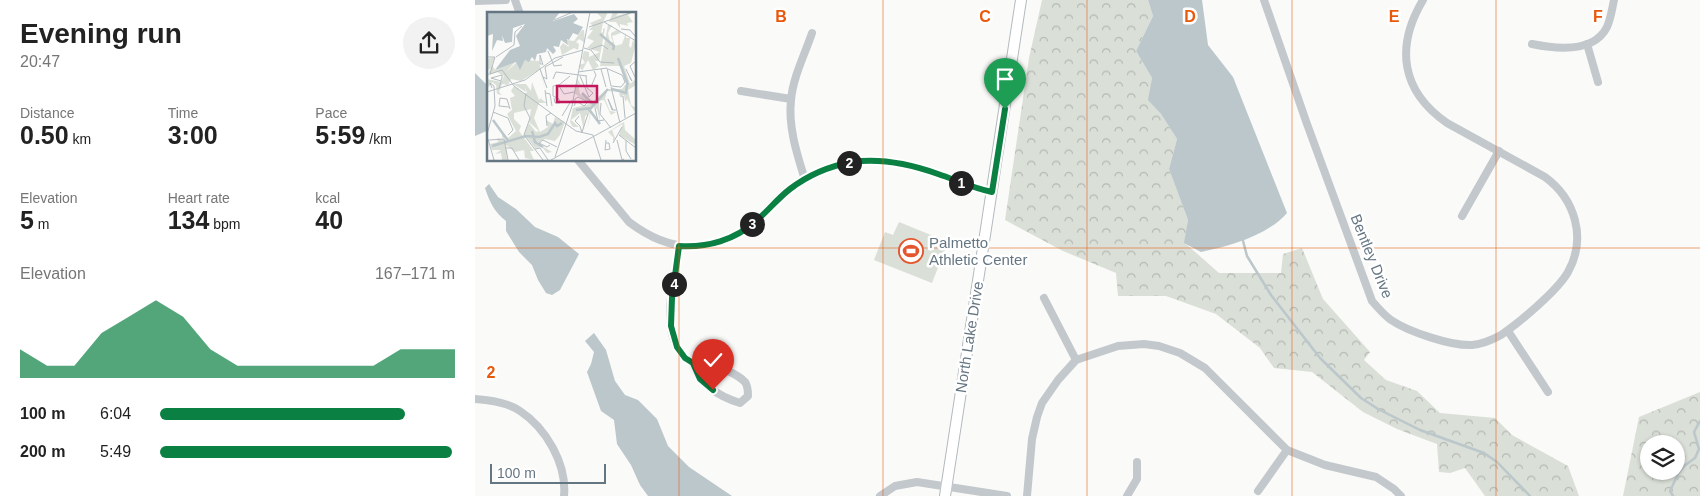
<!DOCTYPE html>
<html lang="en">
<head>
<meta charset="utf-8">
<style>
	body { margin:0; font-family:Helvetica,sans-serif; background:#f2f2f2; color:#222; height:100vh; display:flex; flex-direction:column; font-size:19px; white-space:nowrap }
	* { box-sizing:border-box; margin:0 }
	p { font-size:16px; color:#767676 }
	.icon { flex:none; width:28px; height:28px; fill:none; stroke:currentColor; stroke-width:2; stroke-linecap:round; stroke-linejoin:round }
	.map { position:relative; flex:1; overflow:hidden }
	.side { display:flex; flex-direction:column; background:#fff; width:475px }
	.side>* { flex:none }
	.fabs { position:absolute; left:1165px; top:435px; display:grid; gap:10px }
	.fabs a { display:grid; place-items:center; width:45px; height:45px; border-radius:50%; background:#fff; box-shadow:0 1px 4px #0004; font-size:25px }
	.scale { position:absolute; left:15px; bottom:12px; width:116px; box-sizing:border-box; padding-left:5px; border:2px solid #657683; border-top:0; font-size:14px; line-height:18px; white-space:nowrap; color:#657683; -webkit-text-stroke:4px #fff; paint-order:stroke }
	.pin { position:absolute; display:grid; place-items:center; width:42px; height:42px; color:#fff; margin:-51px -21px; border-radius:50% 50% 50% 0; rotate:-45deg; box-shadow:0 0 5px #0007 }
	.pin .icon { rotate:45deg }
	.km { position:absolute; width:25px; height:25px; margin:-12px; border-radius:50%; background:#222; color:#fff; font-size:14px; line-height:25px; text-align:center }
	.round { display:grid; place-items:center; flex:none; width:52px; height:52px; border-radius:26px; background:#f2f2f2 }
	.head { display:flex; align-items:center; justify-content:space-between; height:85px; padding:0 20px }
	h1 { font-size:28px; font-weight:700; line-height:38px }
	.stats { display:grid; grid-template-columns:repeat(3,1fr); gap:8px; height:85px; padding:5px 20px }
	.stats div { display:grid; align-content:center }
	.stats b { font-size:25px; font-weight:700 }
	.stats small { font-size:14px; font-weight:400 }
	.stats p { font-size:14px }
	.chart { height:140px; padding:10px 20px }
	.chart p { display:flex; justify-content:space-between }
	.chart svg { width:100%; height:90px; margin-top:5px; fill:#0b8043; opacity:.7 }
	ul { padding:0 20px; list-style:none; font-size:16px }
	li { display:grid; grid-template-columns:80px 60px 1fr; align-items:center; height:38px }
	li i { height:12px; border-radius:6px; background:#0b8043 }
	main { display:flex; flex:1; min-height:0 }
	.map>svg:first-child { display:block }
	.forest { fill:url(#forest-crowns); fill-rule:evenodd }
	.garden { fill:#dadfd7 }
	.water { fill:#bbc7cb }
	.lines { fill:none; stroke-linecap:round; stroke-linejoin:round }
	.stream { stroke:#bbc7cb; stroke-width:2.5 }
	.secondary-casing { stroke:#b3babf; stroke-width:12 }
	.minor { stroke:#c3c8cc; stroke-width:8 }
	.secondary { stroke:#fff; stroke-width:10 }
	.route-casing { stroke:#fff; stroke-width:10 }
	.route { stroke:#0b8043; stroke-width:6 }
	.grid { fill:none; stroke:#e8590c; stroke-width:1; stroke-opacity:0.55 }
	.labels { text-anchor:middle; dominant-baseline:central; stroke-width:5; stroke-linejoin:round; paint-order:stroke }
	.poi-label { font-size:15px; fill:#657683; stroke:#fff; text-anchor:start }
	.street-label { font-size:15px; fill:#657683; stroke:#fff }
	.inset-river { fill:none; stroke:#bbc7cb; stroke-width:2.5 }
	.inset-road { fill:none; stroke:#b5bdc2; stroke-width:1 }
	.view { fill:#c2185b; fill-opacity:0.15; stroke:#c2185b; stroke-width:2.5 }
	.inset-edge { fill:none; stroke:#657683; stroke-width:2.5 }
	.grid-label { font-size:16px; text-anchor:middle; font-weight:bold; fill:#e8590c; stroke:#fff; stroke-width:5; stroke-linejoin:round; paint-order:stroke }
</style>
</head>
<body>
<main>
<section class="side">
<div class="head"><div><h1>Evening run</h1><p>20:47</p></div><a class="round"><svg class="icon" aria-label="share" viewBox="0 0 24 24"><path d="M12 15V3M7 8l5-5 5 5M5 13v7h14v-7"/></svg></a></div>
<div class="stats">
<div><p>Distance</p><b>0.50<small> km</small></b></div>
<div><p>Time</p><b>3:00</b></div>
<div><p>Pace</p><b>5:59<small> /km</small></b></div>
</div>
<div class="stats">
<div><p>Elevation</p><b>5<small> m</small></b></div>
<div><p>Heart rate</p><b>134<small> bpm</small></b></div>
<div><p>kcal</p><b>40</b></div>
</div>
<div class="chart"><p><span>Elevation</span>167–171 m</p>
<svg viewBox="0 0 160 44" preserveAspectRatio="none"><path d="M0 44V30L10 38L20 38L30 22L40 14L50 6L60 14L70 30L80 38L90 38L100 38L110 38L120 38L130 38L140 30L150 30L160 30V44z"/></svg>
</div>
<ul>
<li><b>100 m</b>6:04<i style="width:83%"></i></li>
<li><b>200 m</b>5:49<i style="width:99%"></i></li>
</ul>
</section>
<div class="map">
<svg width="1225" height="496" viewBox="0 0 1225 496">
	<defs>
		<pattern id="forest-crowns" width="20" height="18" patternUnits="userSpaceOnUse" patternTransform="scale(1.25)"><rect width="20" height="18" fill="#dadfd7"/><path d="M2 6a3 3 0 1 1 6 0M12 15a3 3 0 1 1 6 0" fill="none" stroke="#b4b9b4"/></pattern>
	</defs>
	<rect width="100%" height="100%" fill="#fafaf8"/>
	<g class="forest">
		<path d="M567,0H673L678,16L661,51L677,78L674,100L686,114L702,139L694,169L713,220L710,243L744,273H806L808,254L827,248L848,299L895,352L889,360L911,380L942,391L965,413L1020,418L1037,435L1093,466L1104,496H1010L990,468L975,473L964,472L962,444L922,429L888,412L837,372L799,368L785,348L741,314L691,296H643L641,273L588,251L530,220L554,58Z"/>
		<path d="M1225,392V496H1148L1164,417ZM1174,444H1201V471H1174Z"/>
	</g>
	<path class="garden" d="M424,222L473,242L457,283L399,260L410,232L418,235Z"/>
	<g class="water">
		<path d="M673,0H727L733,45L758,77L812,213C792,236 754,246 726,252L709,243L713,220L694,169L702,139L686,114L673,100L677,78L661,51L678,16Z"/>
		<path d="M0,73L14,87V130L0,136Z"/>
		<path d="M14,184L23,197L41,209L60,227L83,237L104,254L85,290L77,295L71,293L63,280L57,265L44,252L31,231V221C20,213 14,201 10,188Z"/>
		<path d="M119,333L131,350L140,381L150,395L163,400L182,419L193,446L214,467L257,496H173L165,485L156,465L142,444L139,420L126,411L112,372L116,364L119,352L110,341Z"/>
	</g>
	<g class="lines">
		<g class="stream">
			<path d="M767,237L772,256L796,295L845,358L886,398L903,409L945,430L1009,453L1022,462L1055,496"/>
			<path d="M1198,496L1195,491L1203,474L1209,466L1220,458L1224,449L1219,432L1225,421"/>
		</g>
		<defs>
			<path id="secondary" d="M470,496L546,0"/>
		</defs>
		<use href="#secondary" class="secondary-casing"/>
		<g class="minor">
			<path d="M40,0L45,14"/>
			<path d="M789,0L832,124L897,301C903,308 909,315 916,320C934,332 976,346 997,345C1007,344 1017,340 1026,335C1044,323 1083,290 1093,272C1112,238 1100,199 1070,177L972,123C926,91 920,47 948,0"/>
			<path d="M0,1L31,0"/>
			<path d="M1057,44C1081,49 1119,53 1132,27C1136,18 1137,9 1139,0"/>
			<path d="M1112,44L1123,82"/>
			<path d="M266,91L316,99"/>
			<path d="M103,160L154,222C196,254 237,255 279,223C287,217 293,208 300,201C321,182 348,166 377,162C407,158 435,165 463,174C481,180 498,188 517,192"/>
			<path d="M330,180C322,154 313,127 316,100C318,77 330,54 337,33"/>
			<path d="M987,216L1024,151"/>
			<path d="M204,246C201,271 192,303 196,327C197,339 204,356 216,362C220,363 224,363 228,363C241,366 260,372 270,382C273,386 273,391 273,396L265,403C240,395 229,386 218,363"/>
			<path d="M569,298L601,360"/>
			<path d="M1033,331L1073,392"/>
			<path d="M0,399C15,400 32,402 45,411C71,428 92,464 89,496"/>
			<path d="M783,491L812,450"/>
			<path d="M405,496L420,486L442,482L532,496"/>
			<path d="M552,496L557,439L562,417L567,403L583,380L601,360L643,346L669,344L684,346L705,353L730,368L812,450L850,465L901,477L919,489L926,496"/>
			<path d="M652,496L662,479V462"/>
		</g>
		<use href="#secondary" class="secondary"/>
	</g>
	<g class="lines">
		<defs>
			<path id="route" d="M238,390L225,379L218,363L210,358L202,347L196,326L197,298L204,246C232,248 260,240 281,221C293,211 302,199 315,189C332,176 355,166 377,162C406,158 435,164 463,174C481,180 498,188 517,192L530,109"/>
		</defs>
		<use href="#route" class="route-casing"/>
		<use href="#route" class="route"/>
	</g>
	<path class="grid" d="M204,0V496M408,0V496M612,0V496M817,0V496M1021,0V496M0,248H1225"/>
	<defs>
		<symbol id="stadium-ring" viewBox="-11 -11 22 22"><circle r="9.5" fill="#fff" stroke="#e4572e" stroke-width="1.5"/><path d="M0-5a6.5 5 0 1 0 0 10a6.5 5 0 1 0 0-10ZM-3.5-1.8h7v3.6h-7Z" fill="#e4572e"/></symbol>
	</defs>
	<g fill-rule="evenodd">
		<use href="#stadium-ring" x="422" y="237" width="28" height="28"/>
	</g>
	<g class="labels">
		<g class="poi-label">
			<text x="454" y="242">Palmetto<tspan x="454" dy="17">Athletic Center</tspan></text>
		</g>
		<g class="street-label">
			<text transform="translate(897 256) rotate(68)">Bentley Drive</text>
			<text transform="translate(494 337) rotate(-81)">North Lake Drive</text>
		</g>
	</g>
	<g transform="translate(12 12)">
		<rect width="149" height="149" fill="#fafaf8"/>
		<path d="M137,110L138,118L149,128V133L132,123L136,112L125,118L128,126L126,130V125L121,120Z" fill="#dadfd7"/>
		<path d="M109,0H121L116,10L114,21L116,20V17L118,16L117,22L112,49H108L112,54L106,58L101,48L95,59L92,53L98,51L95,46L97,39L102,40V45L113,40L100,36L107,29L100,26L106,18H102L106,14L103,11L115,6ZM126,0H132L129,4L146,0L141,3L146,10L140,11L141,14L133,12V16L129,10H122ZM121,13H125L121,21L123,30H126L124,25V21L130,18L134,21L125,24L128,34L135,32L139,21V26H143L142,34L144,36L146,28L149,32L144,51L137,54L143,72L149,67V73L141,78L144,93L149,96L147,99L140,87L138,90L137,83H132L133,80L120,79L118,87L123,99L129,100L124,103L117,88L112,89L113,109L110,97L106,95L108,87L121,77H135L139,72L133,54H113ZM95,18H97L98,31L92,27L89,30L92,32L91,38L87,36L75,43L73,35L76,31L82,35L80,28L87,29ZM8,45L5,53L8,58L28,50L19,60L30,50L33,57L38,48L52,49L58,77L53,57L34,69L24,67L21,73L15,72L12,80L15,83L10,82L9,73L5,70L0,77V67L14,70L17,64L10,60L0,64L4,56L0,59V47ZM90,66L94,73L91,72L93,82L106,90L100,119L103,101L98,104L97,119L93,101L84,108L92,115H86L83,110L86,96L103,92L87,81ZM45,70L52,88L55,85L54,87L60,91H52L47,106L53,120L61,115L59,108L66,112L68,105L78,110L73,123L68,129L58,127L50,131L65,140L60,141L55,135L48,136L37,122L42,111L49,120L52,119L42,110L44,97L27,101V107L34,114L32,119L47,139H43L47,148L38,146L37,138L28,140L19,133L20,148H15L14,141L8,142L14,138H5L3,132L11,130L10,126L20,128L15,125V120L21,126L29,119L20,102L25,98L23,86L28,84L24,79L27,74L39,83L40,80L38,76L39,80L26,72H39L44,79Z" fill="#dadfd7"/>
		<path d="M0,0H73L66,9L87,2L91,7L86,11L96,15L91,23L86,21L82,28L80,27L81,33L74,28L72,35L66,34L69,39L66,42L60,36L59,40L50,42L48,49L45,45L42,50L38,48L33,58L29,50L8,58L23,38L33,34L29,24L38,12L26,16L25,30L18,31L15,23L16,29L10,28L5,39L6,22L0,24Z" fill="#bbc7cb"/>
		<path class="inset-river" d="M113,22L127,34L126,38M131,46L141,73M125,77L139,81L140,73M95,81L106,92M101,96L113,112M89,98L104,96L121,77M6,108L22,130M45,119L48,130L56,135M5,134L39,124L52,125L61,122L68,111L70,114L75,111"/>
		<path class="inset-road" d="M67,8L86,0M117,10L149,29M102,15L146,0M134,17L143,18L148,24M97,36L104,38L113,50L127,51M104,37L115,33L121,37M61,39L67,54L75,53M0,45H8L3,62L15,58L27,74L68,104L89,119L106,123L114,148M9,45L27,33L28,20L35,14M55,52H53V43L56,53M53,57L60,76M114,57L119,75M121,57L135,63L138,70L134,75L124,74M139,57L144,68L145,69L143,65M91,60L120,56L124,74M93,64L102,85L106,81L100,76L99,64M56,65L60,67L58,55L76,45M148,65L143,54L149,49M66,67L69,60L100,64M72,74L77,82L87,80M104,75L109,63L107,59M124,75L133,111M12,76L14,70V68L15,66V63L4,66L14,69M58,78L60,94M0,80L38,68L68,46L96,38M39,81L37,94L43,106L37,123L56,148M59,81L63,82L65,94M133,84H136L138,106M13,86L12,94L22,95M13,86L20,87L23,97M67,86L68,91H73L72,87L66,84V74L72,73L83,64M114,91L113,102L124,116M108,96L111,109L117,108M126,98L121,87L125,98H129M6,100L21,106L26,118L21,123M75,104L84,89H86L88,90H91L97,94L101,90L91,85L88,87V92L87,94M92,104L88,109L93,114L95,121M60,114L59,104L64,101M95,120L101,102M0,122L8,94L7,74L3,71L5,76M132,123L149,136M1,127L7,148M2,128L17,127L21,148M119,128L118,138L123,137L122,131H119M130,128L135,148L137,147M139,128V139L144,147M126,131L135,115M63,133L60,135L52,131L56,128L70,135M19,136H25L32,148M48,137L53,136L61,148M68,145L85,94L103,0M64,148L149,101"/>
		<path class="view" d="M70,74H110V90H70Z"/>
		<rect width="149" height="149" class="inset-edge"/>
	</g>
	<g class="grid-label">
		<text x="306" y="22">B</text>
		<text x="510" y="22">C</text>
		<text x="715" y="22">D</text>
		<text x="919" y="22">E</text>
		<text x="1123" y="22">F</text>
		<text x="16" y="378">2</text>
	</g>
</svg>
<div class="fabs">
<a><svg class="icon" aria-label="layers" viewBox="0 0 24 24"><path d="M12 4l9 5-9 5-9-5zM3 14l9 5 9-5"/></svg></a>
</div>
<div class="scale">100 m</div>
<div class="pin" style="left:530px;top:109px;background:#1e9e55"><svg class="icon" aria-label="arrive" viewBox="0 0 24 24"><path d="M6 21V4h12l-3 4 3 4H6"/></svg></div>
<div class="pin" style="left:238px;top:390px;background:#d93025"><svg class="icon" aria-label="check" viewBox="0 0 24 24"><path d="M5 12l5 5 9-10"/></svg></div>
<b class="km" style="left:486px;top:183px">1</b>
<b class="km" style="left:374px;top:163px">2</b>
<b class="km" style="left:277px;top:224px">3</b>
<b class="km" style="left:199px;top:284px">4</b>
</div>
</main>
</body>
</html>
